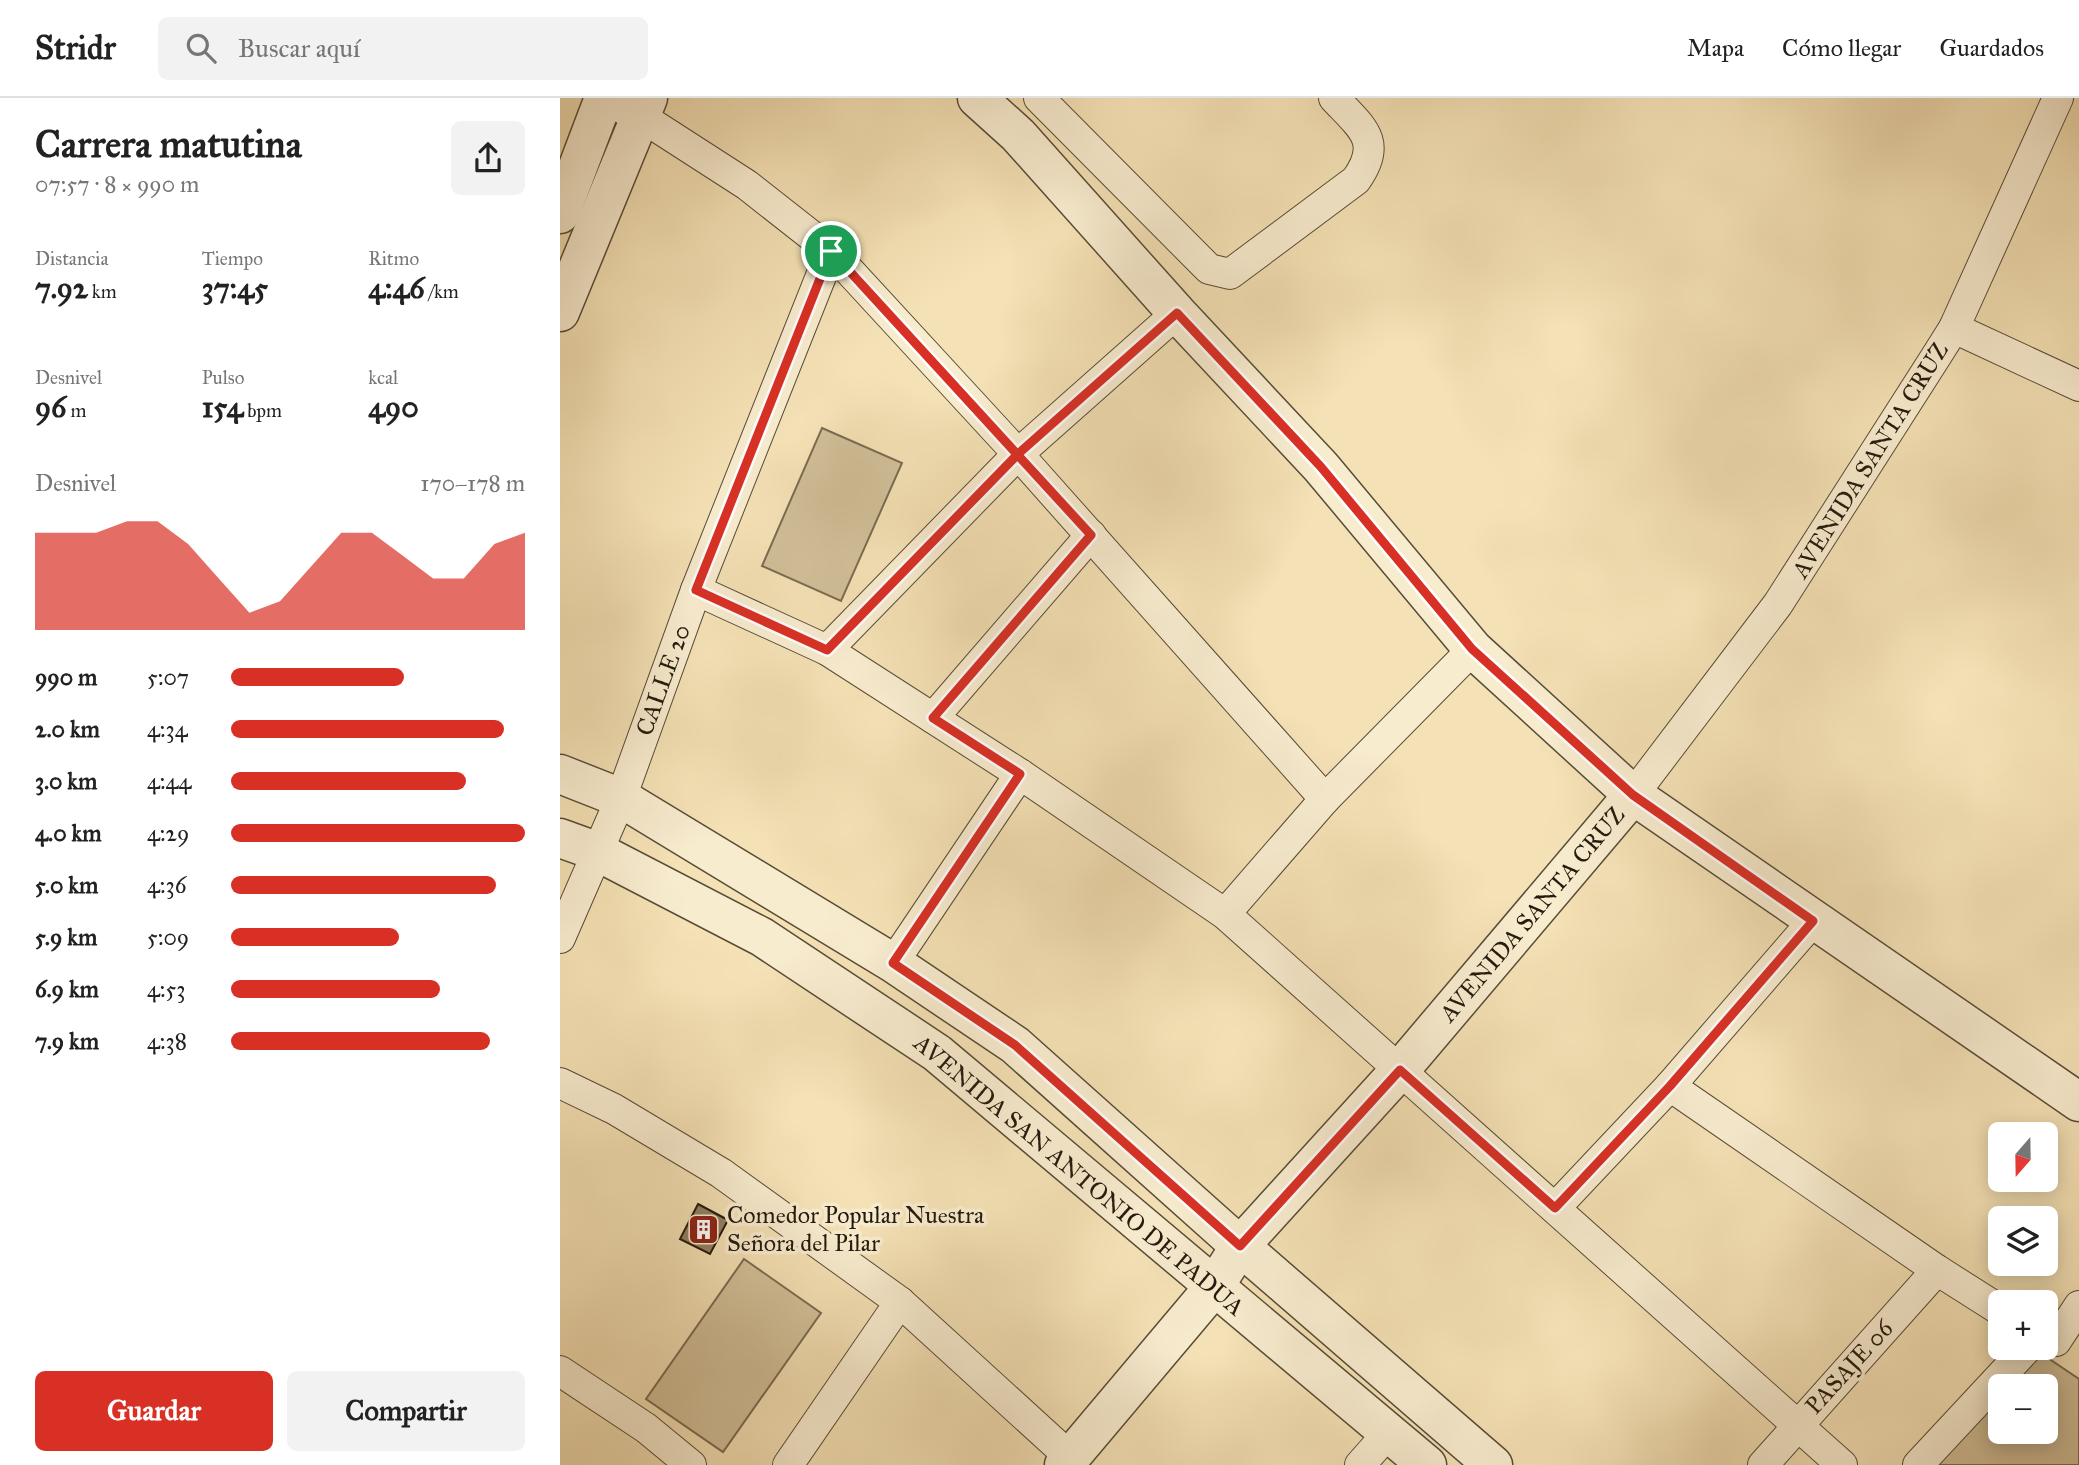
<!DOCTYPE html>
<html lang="es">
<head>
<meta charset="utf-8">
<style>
	body { margin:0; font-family:"IM FELL Great Primer",serif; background:#f2f2f2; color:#222; height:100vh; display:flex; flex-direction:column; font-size:26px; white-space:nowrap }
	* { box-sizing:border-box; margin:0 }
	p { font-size:23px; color:#767676 }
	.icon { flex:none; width:38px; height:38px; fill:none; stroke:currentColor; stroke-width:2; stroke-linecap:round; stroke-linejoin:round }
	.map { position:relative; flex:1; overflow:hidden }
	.side { display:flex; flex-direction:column; background:#fff; width:560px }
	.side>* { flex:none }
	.needle { width:46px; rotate:200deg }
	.buttons { position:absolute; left:1428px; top:1024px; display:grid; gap:14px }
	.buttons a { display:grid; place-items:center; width:70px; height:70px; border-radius:10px; background:#fff; box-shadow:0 4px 18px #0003; font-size:35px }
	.pin { position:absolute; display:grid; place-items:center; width:60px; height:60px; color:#fff; margin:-30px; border:4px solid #fff; border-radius:50%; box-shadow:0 2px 7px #0007 }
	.round { display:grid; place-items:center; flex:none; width:74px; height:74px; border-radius:10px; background:#f2f2f2 }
	.headline { display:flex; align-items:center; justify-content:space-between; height:119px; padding:0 35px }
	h1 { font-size:38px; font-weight:800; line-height:52px }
	.metrics { display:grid; grid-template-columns:repeat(3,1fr); gap:10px; height:119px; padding:7px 35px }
	.metrics div { display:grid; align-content:center }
	.metrics b { font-size:30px; font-weight:800 }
	.metrics small { font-size:19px; font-weight:400 }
	.metrics p { font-size:19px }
	.chart { height:196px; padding:14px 35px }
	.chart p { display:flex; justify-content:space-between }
	.chart svg { width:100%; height:126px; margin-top:7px; fill:#d93025; opacity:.7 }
	.cta { display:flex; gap:14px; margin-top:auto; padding:14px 35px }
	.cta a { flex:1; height:80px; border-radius:10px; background:#d93025; color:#fff; font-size:28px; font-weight:800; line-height:80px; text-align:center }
	.cta a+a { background:#f2f2f2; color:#222 }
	ul { padding:0 35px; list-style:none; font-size:23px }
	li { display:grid; grid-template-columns:112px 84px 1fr; align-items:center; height:52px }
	li i { height:18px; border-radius:9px; background:#d93025 }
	header { display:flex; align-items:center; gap:42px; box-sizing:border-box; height:98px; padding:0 35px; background:#fff; border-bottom:2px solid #e0e0e0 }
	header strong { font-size:33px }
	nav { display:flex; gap:38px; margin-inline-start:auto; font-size:24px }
	.search { width:490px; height:63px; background:#f2f2f2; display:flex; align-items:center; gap:18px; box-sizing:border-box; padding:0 24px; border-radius:10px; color:#767676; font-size:26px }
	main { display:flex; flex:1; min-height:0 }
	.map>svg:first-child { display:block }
	.green { fill:#d1bf98; stroke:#7a6c52; stroke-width:2; fill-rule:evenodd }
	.building { fill:#908164; stroke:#241a0d; stroke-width:2 }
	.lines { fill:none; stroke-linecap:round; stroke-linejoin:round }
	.minor-casing { stroke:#584c37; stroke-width:32 }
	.tertiary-casing { stroke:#584c37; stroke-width:41 }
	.minor { stroke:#f8eccf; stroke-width:30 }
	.tertiary { stroke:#f8eccf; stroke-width:38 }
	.route-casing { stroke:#fff; stroke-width:14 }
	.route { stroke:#d93025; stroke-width:9 }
	.labels { text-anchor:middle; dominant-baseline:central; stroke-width:7; stroke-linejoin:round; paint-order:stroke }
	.street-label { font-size:24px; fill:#241a0d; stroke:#f8eccf }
	.poi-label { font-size:24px; fill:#241a0d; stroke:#f8eccf; text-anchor:start }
</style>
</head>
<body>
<header>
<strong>Stridr</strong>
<div class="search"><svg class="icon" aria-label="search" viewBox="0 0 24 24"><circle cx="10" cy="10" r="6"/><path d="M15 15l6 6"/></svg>Buscar aquí</div>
<nav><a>Mapa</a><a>Cómo llegar</a><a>Guardados</a></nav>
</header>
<main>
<section class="side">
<div class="headline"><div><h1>Carrera matutina</h1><p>07:57 · 8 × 990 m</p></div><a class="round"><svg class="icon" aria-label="share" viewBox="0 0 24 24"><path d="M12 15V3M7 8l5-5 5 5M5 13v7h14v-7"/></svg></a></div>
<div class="metrics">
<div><p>Distancia</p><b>7.92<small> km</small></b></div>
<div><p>Tiempo</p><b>37:45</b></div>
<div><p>Ritmo</p><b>4:46<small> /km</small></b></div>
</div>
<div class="metrics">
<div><p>Desnivel</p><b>96<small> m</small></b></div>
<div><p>Pulso</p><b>154<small> bpm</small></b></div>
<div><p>kcal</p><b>490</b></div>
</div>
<div class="chart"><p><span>Desnivel</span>170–178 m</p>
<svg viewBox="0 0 160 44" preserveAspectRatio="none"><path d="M0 44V10L10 10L20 10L30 6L40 6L50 14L60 26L70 38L80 34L90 22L100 10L110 10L120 18L130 26L140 26L150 14L160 10V44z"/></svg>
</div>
<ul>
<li><b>990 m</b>5:07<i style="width:59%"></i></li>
<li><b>2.0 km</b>4:34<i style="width:93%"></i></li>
<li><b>3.0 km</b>4:44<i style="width:80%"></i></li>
<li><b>4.0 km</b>4:29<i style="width:100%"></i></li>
<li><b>5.0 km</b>4:36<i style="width:90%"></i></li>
<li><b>5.9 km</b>5:09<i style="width:57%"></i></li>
<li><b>6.9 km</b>4:53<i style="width:71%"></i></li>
<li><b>7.9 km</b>4:38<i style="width:88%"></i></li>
</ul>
<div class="cta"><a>Guardar</a><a>Compartir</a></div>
</section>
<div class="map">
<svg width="1519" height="1367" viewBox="0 0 1519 1367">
	<rect width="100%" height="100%" fill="#f4e1b5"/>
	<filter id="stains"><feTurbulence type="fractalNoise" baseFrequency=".00286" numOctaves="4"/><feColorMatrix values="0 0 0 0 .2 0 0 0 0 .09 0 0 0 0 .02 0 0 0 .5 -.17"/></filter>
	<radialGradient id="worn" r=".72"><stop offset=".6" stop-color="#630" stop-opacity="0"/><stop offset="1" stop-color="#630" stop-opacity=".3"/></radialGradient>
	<g class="green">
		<path d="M262,330L342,365L281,503L202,468Z"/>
		<path d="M184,1161L261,1215L163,1354L86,1301Z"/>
		<path d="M1473,1250L1519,1281V1367H1368ZM1440,1288H1486V1334H1440Z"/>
	</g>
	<path class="building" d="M138,1106L168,1122L150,1156L120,1141Z"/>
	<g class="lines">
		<defs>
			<g id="minor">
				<path d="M479,0L649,171L670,176L796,82C824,43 801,29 774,0"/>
				<path d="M43,2L80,18L187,87L271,153L458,356L765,701"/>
				<path d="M1394,230L1519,288"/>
				<path d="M136,492L267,552L460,676L665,816L1282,1367"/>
				<path d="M267,552L458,356L617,215"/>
				<path d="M373,620L531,437"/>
				<path d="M1073,697L1218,506L1377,257L1394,230L1498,0"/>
				<path d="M665,816L765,701L913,551"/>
				<path d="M0,840L61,700L136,492L271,153"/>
				<path d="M333,865L460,676"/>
				<path d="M0,985L54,1011L161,1075L340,1204L510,1359"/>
				<path d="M1110,988L1377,1172L1440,1212"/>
				<path d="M995,1110L1110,988L1253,823"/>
				<path d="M1496,1243L1519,1208"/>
				<path d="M0,1273L86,1330L131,1367"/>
				<path d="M228,1367L340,1204"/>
				<path d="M800,1367L830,1333"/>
				<path d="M1203,1367L1377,1172"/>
				<path d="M1358,1367L1467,1250"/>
			</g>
			<g id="tertiary">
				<path d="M417,0L458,37L617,215L761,369L913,551L1073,697L1519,1004"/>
				<path d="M0,116L44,0"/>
				<path d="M0,214L88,0"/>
				<path d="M0,676L61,700L333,865L455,947L680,1148L933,1367"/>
				<path d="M0,740L36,753L202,839L377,955L867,1367"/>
				<path d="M504,1367L654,1189L680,1148L840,972L1073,697"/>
			</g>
		</defs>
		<use href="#minor" class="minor-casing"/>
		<use href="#tertiary" class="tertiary-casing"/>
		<use href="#minor" class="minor"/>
		<use href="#tertiary" class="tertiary"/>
	</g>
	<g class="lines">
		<defs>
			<path id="route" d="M271,153L531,437L373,620L460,676L333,865L455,947L680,1148L840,972L995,1110L1110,988L1253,823L1073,697L912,551L761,369L617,215L458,356L267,552L136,492L271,153"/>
		</defs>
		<use href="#route" class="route-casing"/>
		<use href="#route" class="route"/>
	</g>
	<defs>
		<symbol id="building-square" viewBox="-11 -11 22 22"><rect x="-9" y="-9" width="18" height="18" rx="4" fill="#8f2418" stroke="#f8eccf"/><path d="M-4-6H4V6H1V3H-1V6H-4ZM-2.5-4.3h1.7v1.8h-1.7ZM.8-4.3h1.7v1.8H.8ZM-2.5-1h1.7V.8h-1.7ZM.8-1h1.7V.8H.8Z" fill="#fff"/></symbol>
	</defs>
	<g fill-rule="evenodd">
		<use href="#building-square" x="126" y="1114" width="35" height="35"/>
	</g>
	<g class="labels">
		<g class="street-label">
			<text transform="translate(1310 362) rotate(-58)">AVENIDA SANTA CRUZ</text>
			<text transform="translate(103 582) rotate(-70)">CALLE 20</text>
			<text transform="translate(972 816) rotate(-50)">AVENIDA SANTA CRUZ</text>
			<text transform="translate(519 1077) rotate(40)">AVENIDA SAN ANTONIO DE PADUA</text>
			<text transform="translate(1289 1269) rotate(-48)">PASAJE 06</text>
		</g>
		<g class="poi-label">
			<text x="167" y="1117">Comedor Popular Nuestra<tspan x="167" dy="28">Señora del Pilar</tspan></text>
		</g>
	</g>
	<rect width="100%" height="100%" filter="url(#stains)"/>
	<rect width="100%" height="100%" fill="url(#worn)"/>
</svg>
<div class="buttons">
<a><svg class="needle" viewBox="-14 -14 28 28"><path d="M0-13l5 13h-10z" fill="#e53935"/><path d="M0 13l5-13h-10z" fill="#767676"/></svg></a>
<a><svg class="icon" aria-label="layers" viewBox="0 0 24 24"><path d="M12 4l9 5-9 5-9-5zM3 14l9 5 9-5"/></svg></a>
<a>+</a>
<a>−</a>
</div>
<div class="pin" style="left:271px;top:153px;background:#1e9e55"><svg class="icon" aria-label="arrive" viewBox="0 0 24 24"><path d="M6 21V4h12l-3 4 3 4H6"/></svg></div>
</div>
</main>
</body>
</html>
